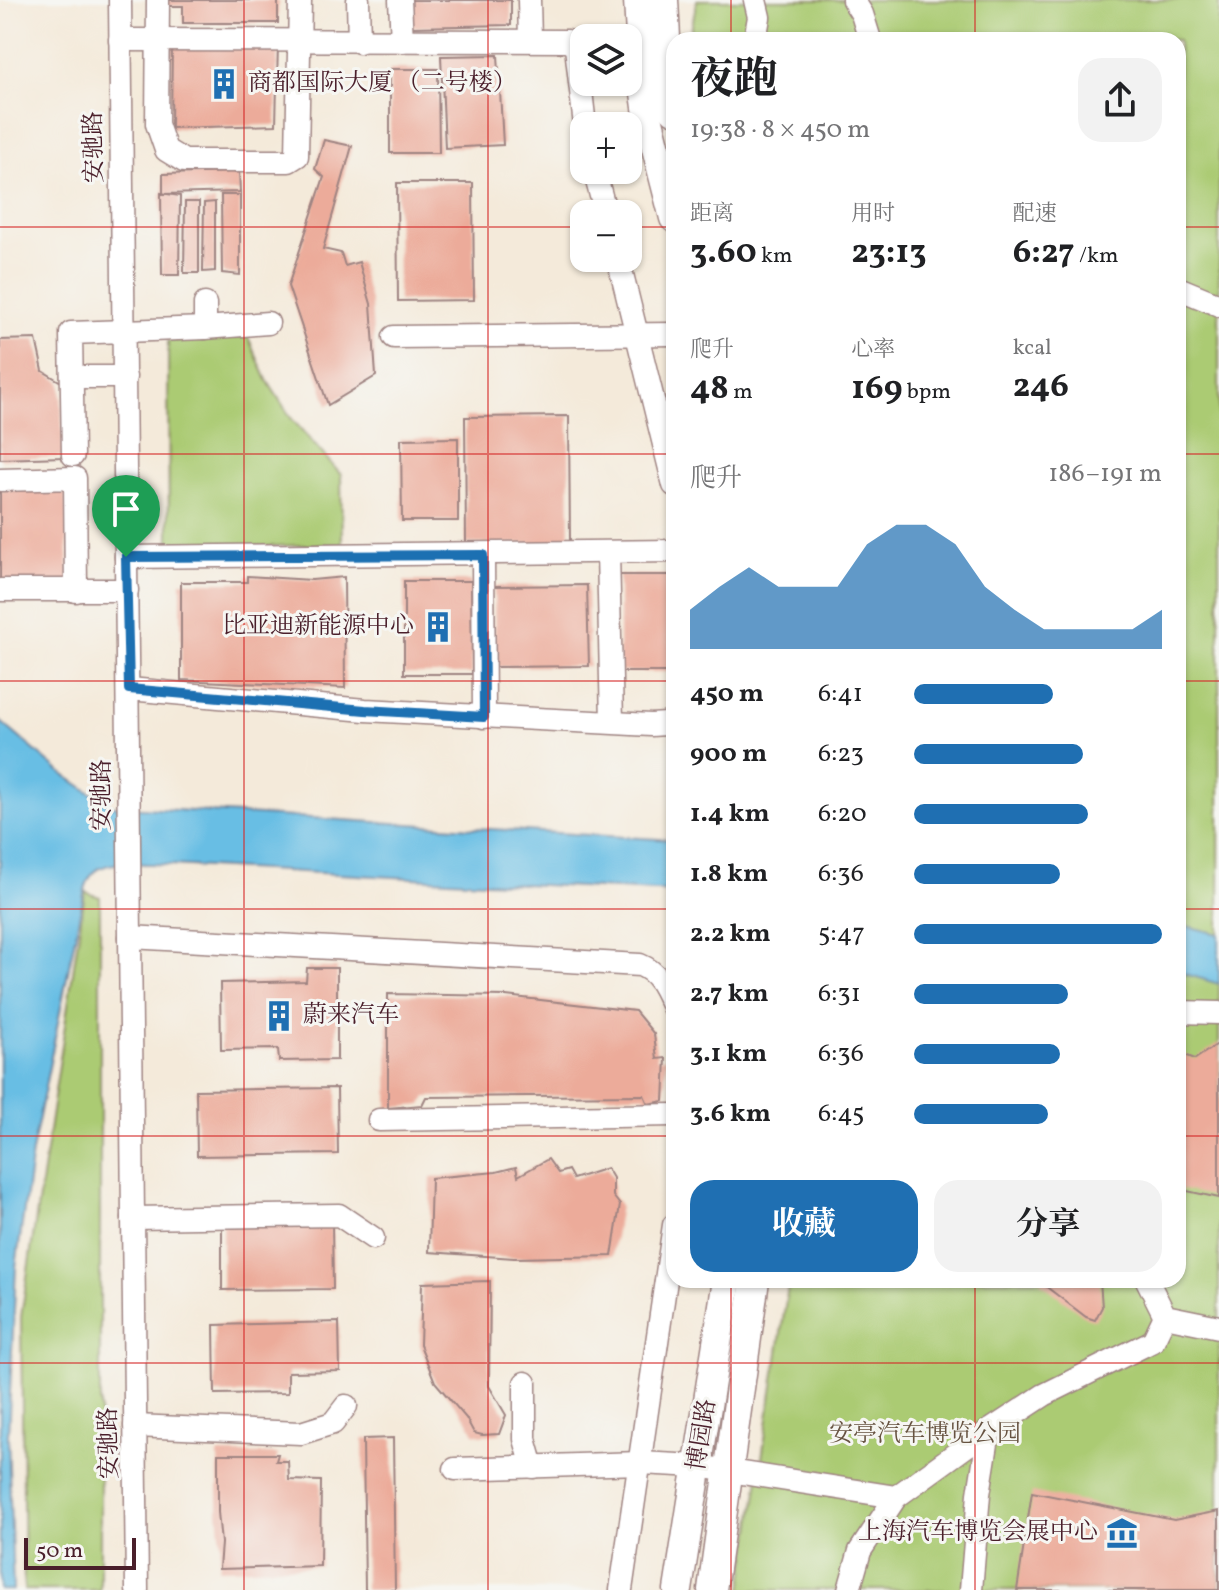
<!DOCTYPE html>
<html lang="zh">
<head>
<meta charset="utf-8">
<style>
	body { margin:0; font-family:Vollkorn,"Noto Serif SC",serif; background:#f2f2f2; color:#202124; height:100vh; display:flex; flex-direction:column; font-size:30px; white-space:nowrap }
	* { box-sizing:border-box; margin:0 }
	p { font-size:26px; color:#757577 }
	.icon { flex:none; width:44px; height:44px; fill:none; stroke:currentColor; stroke-width:2; stroke-linecap:round; stroke-linejoin:round }
	.map { position:relative; flex:1; overflow:hidden }
	.panel { position:absolute; left:666px; top:32px; width:520px; height:1256px; display:flex; flex-direction:column; background:#fff; border-radius:24px; box-shadow:0 2px 6px #0004 }
	.panel>* { flex:none }
	.tools { position:absolute; left:570px; top:24px; display:grid; gap:16px }
	.tools a { display:grid; place-items:center; width:72px; height:72px; border-radius:16px; background:#fff; box-shadow:0 2px 6px #0004; font-size:40px }
	.scale { position:absolute; left:24px; bottom:20px; width:112px; box-sizing:border-box; padding-left:8px; border:4px solid #4a1f2b; border-top:0; font-size:22px; line-height:28px; white-space:nowrap; color:#4a1f2b; -webkit-text-stroke:6px #f6f6f2; paint-order:stroke }
	.pin { position:absolute; display:grid; place-items:center; width:68px; height:68px; color:#fff; margin:-82px -34px; border-radius:50% 50% 50% 0; rotate:-45deg; box-shadow:0 0 8px #0007 }
	.pin .icon { rotate:45deg }
	.round { display:grid; place-items:center; flex:none; width:84px; height:84px; border-radius:24px; background:#f2f2f2 }
	.overview { display:flex; align-items:center; justify-content:space-between; height:136px; padding:0 24px }
	h1 { font-size:44px; font-weight:700; line-height:60px }
	.metrics { display:grid; grid-template-columns:repeat(3,1fr); gap:12px; height:136px; padding:8px 24px }
	.metrics div { display:grid; align-content:center }
	.metrics b { font-size:34px; font-weight:700 }
	.metrics small { font-size:22px; font-weight:400 }
	.metrics p { font-size:22px }
	.chart { height:224px; padding:16px 24px }
	.chart p { display:flex; justify-content:space-between }
	.chart svg { width:100%; height:144px; margin-top:8px; fill:#1f6fb2; opacity:.7 }
	.button { display:flex; gap:16px; margin-top:auto; padding:16px 24px }
	.button a { flex:1; height:92px; border-radius:24px; background:#1f6fb2; color:#fff; font-size:32px; font-weight:700; line-height:92px; text-align:center }
	.button a+a { background:#f2f2f2; color:#202124 }
	ul { padding:0 24px; list-style:none; font-size:26px }
	li { display:grid; grid-template-columns:128px 96px 1fr; align-items:center; height:60px }
	li i { height:20px; border-radius:10px; background:#1f6fb2 }
	.map>svg:first-child { display:block }
	.green { fill:#abcb73; stroke:#7a754f; stroke-width:2 }
	.water { fill:#68bee4; stroke:#596e88; stroke-width:2 }
	.building { fill:#ecab9a }
	.lines { fill:none; stroke-linecap:round; stroke-linejoin:round }
	.minor-casing { stroke:#9f8482; stroke-width:25 }
	.major-casing { stroke:#9f8482; stroke-width:31 }
	.minor { stroke:#fff; stroke-width:22 }
	.major { stroke:#fff; stroke-width:28 }
	.route-casing { stroke:#fff; stroke-width:16 }
	.route { stroke:#1f6fb2; stroke-width:10 }
	.grid { fill:none; stroke:#d62828; stroke-width:2; stroke-opacity:0.55 }
	.labels { text-anchor:middle; dominant-baseline:central; stroke-width:6; stroke-linejoin:round; paint-order:stroke }
	.poi-label { font-size:24px; fill:#4a1f2b; stroke:#f6f6f2; text-anchor:start }
	.street-label { font-size:24px; fill:#4a1f2b; stroke:#f6f6f2 }
	.park-label { font-size:24px; fill:#675341; stroke:#f6f6f2 }
</style>
</head>
<body>
<div class="map">
<svg width="1219" height="1590" viewBox="0 0 1219 1590">
	<rect width="100%" height="100%" fill="#f6f6f2"/>
	<filter id="ink" filterUnits="userSpaceOnUse"><feTurbulence type="fractalNoise" baseFrequency=".0125" numOctaves="2"/><feDisplacementMap in="SourceGraphic" scale="16" xChannelSelector="R" yChannelSelector="G"/><feConvolveMatrix kernelMatrix="1 2 1 2 8 2 1 2 1" color-interpolation-filters="sRGB"/></filter>
	<filter id="wash" filterUnits="userSpaceOnUse"><feTurbulence type="fractalNoise" baseFrequency=".006" numOctaves="4" result="noise"/><feDisplacementMap in="SourceGraphic" scale="32" xChannelSelector="R" yChannelSelector="G"/><feGaussianBlur stdDeviation="1.8" result="paint"/><feColorMatrix in="noise" values="0 0 0 0 0 0 0 0 0 0 0 0 0 0 0 0 0 1.4 0 .05"/><feComposite in="paint" operator="in"/></filter>
	<g filter="url(#wash)">
		<rect width="100%" height="100%" fill="#f4eada"/>
		<g class="green">
			<path d="M697,0H1219V1590H742L789,1280H1178V40H689Z"/>
			<path d="M248,337L267,380L291,418L341,475L342,544L169,549L168,341Z"/>
			<path d="M85,892L100,897V1590H24L21,1317Z"/>
		</g>
		<g class="water">
			<path d="M0,721L59,771L110,806L674,840V892L152,864C135,864 102,859 91,876C84,884 83,902 80,912L32,1152L16,1267L8,1435L13,1590H0Z"/>
			<path d="M1178,924L1219,934V984L1178,972Z"/>
		</g>
		<g id="blocks">
			<g class="building">
				<path d="M166,0H278V23H183V6H166Z"/>
				<path d="M410,0H511V25L410,27Z"/>
				<path d="M172,42L278,43L276,125L171,128Z"/>
				<path d="M498,55L503,145L445,148L441,56Z"/>
				<path d="M390,69H438L439,153H390Z"/>
				<path d="M324,140L352,146L323,249L341,253L345,266L359,262L371,304L376,376L328,405L288,286L324,177L315,169Z"/>
				<path d="M239,172L240,192L163,194V174Z"/>
				<path d="M397,183H473L474,300L398,301Z"/>
				<path d="M161,193L180,196L179,275H162Z"/>
				<path d="M221,195H240V275L222,273Z"/>
				<path d="M185,202H199V273H184Z"/>
				<path d="M215,202V271L203,272L204,203Z"/>
				<path d="M36,339L43,371L61,382L63,457L0,459V340Z"/>
				<path d="M569,416L570,543L466,544L465,417Z"/>
				<path d="M458,438V521H402L401,439Z"/>
				<path d="M65,488L69,582H0V490Z"/>
				<rect x="619" y="575" width="55" height="97"/>
				<path d="M247,576L312,580L344,577L345,688L181,680V582H247Z"/>
				<path d="M404,581H471L472,674H404Z"/>
				<path d="M587,585L589,666L495,667L494,586Z"/>
				<path d="M307,968H337V1060L279,1061L278,1049L221,1050L220,983L306,981Z"/>
				<path d="M388,994L506,996L635,1011L654,1034L657,1059L666,1058L664,1101L648,1104L644,1095L426,1097L422,1105L388,1108Z"/>
				<path d="M1219,1043V1198L1178,1189V1068L1183,1054L1195,1059Z"/>
				<path d="M337,1088L338,1154L197,1156L196,1090Z"/>
				<path d="M548,1159L558,1173L568,1170L573,1179L607,1168L613,1178V1196L620,1205L612,1256L514,1258L429,1252L431,1178L496,1172L516,1167L518,1176Z"/>
				<path d="M222,1222H332L333,1289L222,1290Z"/>
				<path d="M1041,1280H1100L1102,1307L1095,1320L1086,1317L1040,1282Z"/>
				<path d="M490,1281L489,1386L506,1415L499,1434L482,1435L474,1433L466,1418L435,1382L420,1345L422,1283Z"/>
				<path d="M339,1322L340,1371L288,1372V1393L215,1394L214,1325Z"/>
				<path d="M393,1438L395,1590H365L363,1439Z"/>
				<path d="M218,1454H278L276,1461H288L289,1480L321,1481L320,1566L219,1569L221,1543L218,1512Z"/>
				<path d="M1032,1492L1174,1520L1219,1511V1590H1017Z"/>
			</g>
		</g>
	</g>
	<g filter="url(#ink)">
		<use href="#blocks" fill-opacity="0" stroke="#9f8482" stroke-width="2"/>
		<g class="lines">
			<defs>
				<g id="minor">
					<path d="M120,0L137,1590"/>
					<path d="M158,0L157,124L166,150L184,161H289L297,156L300,0"/>
					<path d="M358,0L359,42"/>
					<path d="M400,0L402,41"/>
					<path d="M529,0L530,40"/>
					<path d="M853,0L862,14L870,40"/>
					<path d="M120,40L568,41L576,47L585,126"/>
					<path d="M755,40L759,17L755,0"/>
					<path d="M594,170L606,214"/>
					<path d="M618,258L674,485"/>
					<path d="M1178,288L1219,305"/>
					<path d="M205,328V304"/>
					<path d="M394,337L674,334"/>
					<path d="M72,377H125"/>
					<path d="M73,455L71,333L205,328L268,323"/>
					<path d="M0,480L75,478L76,591"/>
					<path d="M608,553L612,722"/>
					<path d="M483,555L484,717"/>
					<path d="M126,557L674,551"/>
					<path d="M0,590H127"/>
					<path d="M129,689L365,710L651,725L666,724L674,719"/>
					<path d="M130,937L640,965C660,973 665,990 674,1009"/>
					<path d="M1178,1012L1219,1013"/>
					<path d="M379,1120L674,1115"/>
					<path d="M133,1218L339,1215L373,1238"/>
					<path d="M1147,1280L1165,1316L1219,1327"/>
					<path d="M525,1383V1439L533,1467"/>
					<path d="M135,1426L301,1433L333,1423L346,1406"/>
					<path d="M455,1469L640,1463L698,1466L896,1497L965,1447L1044,1395L1153,1341L1165,1316"/>
					<path d="M621,1590L674,1225"/>
					<path d="M849,1590L860,1551L896,1497"/>
					<path d="M971,1590L979,1494L989,1431"/>
				</g>
				<g id="major">
					<path d="M638,0L642,72L649,121L674,218"/>
					<path d="M664,0L668,75L674,110"/>
					<path d="M678,1590L727,1280"/>
					<path d="M712,1590L755,1280"/>
				</g>
			</defs>
			<use href="#minor" class="minor-casing"/>
			<use href="#major" class="major-casing"/>
			<use href="#minor" class="minor"/>
			<use href="#major" class="major"/>
		</g>
	</g>
	<g class="lines" filter="url(#ink)">
		<defs>
			<path id="route" d="M483,555L484,717L365,710L129,689L126,557Z"/>
		</defs>
		<use href="#route" class="route-casing"/>
		<use href="#route" class="route"/>
	</g>
	<path class="grid" d="M244,0V1590M488,0V1590M731,0V40M975,0V40M0,227H584M628,227H674M1178,227H1219M0,454H674M1178,454H1219M0,681H674M1178,681H1219M0,909H674M1178,909H1219M0,1136H674M1178,1136H1219M731,1280V1590M975,1280V1590M0,1363H1219"/>
	<defs>
		<symbol id="building-bare" viewBox="-9 -9 18 18"><path d="M-4-6H4V6H1V3H-1V6H-4ZM-2.5-4.3h1.7v1.8h-1.7ZM.8-4.3h1.7v1.8H.8ZM-2.5-1h1.7V.8h-1.7ZM.8-1h1.7V.8H.8Z" fill="#1f6fb2" stroke="#f6f6f2" stroke-width="2.5" paint-order="stroke"/></symbol>
		<symbol id="museum-bare" viewBox="-9 -9 18 18"><path d="M0-6L6-3V-2H-6V-3ZM-5-1h2V3h-2ZM-1-1h2V3h-2ZM3-1h2V3H3ZM-6 4H6V6H-6Z" fill="#1f6fb2" stroke="#f6f6f2" stroke-width="2.5" paint-order="stroke"/></symbol>
	</defs>
	<g fill-rule="evenodd">
		<use href="#building-bare" x="202" y="62" width="44" height="44"/>
		<use href="#building-bare" x="416" y="605" width="44" height="44"/>
		<use href="#building-bare" x="257" y="994" width="44" height="44"/>
		<use href="#museum-bare" x="1100" y="1511" width="44" height="44"/>
	</g>
	<g class="labels">
		<g class="poi-label">
			<text x="248" y="84">商都国际大厦 （二号楼）</text>
			<text x="414" y="627" text-anchor="end">比亚迪新能源中心</text>
			<text x="303" y="1016">蔚来汽车</text>
			<text x="1098" y="1533" text-anchor="end">上海汽车博览会展中心</text>
		</g>
		<g class="street-label">
			<text transform="translate(95 147) rotate(-91)">安驰路</text>
			<text transform="translate(103 795) rotate(-90)">安驰路</text>
			<text transform="translate(703 1435) rotate(-81)">博园路</text>
			<text transform="translate(110 1443) rotate(-91)">安驰路</text>
		</g>
		<g class="park-label">
			<text x="925" y="1435">安亭汽车博览公园</text>
		</g>
	</g>
</svg>
<div class="tools">
<a><svg class="icon" aria-label="layers" viewBox="0 0 24 24"><path d="M12 4l9 5-9 5-9-5zM3 14l9 5 9-5"/></svg></a>
<a>+</a>
<a>−</a>
</div>
<div class="scale">50 m</div>
<div class="pin" style="left:126px;top:557px;background:#1e9e55"><svg class="icon" aria-label="arrive" viewBox="0 0 24 24"><path d="M6 21V4h12l-3 4 3 4H6"/></svg></div>
<section class="panel">
<div class="overview"><div><h1>夜跑</h1><p>19:38 · 8 × 450 m</p></div><a class="round"><svg class="icon" aria-label="share" viewBox="0 0 24 24"><path d="M12 15V3M7 8l5-5 5 5M5 13v7h14v-7"/></svg></a></div>
<div class="metrics">
<div><p>距离</p><b>3.60<small> km</small></b></div>
<div><p>用时</p><b>23:13</b></div>
<div><p>配速</p><b>6:27<small> /km</small></b></div>
</div>
<div class="metrics">
<div><p>爬升</p><b>48<small> m</small></b></div>
<div><p>心率</p><b>169<small> bpm</small></b></div>
<div><p>kcal</p><b>246</b></div>
</div>
<div class="chart"><p><span>爬升</span>186–191 m</p>
<svg viewBox="0 0 160 44" preserveAspectRatio="none"><path d="M0 44V32L10 25L20 19L30 25L40 25L50 25L60 12L70 6L80 6L90 12L100 25L110 32L120 38L130 38L140 38L150 38L160 32V44z"/></svg>
</div>
<ul>
<li><b>450 m</b>6:41<i style="width:56%"></i></li>
<li><b>900 m</b>6:23<i style="width:68%"></i></li>
<li><b>1.4 km</b>6:20<i style="width:70%"></i></li>
<li><b>1.8 km</b>6:36<i style="width:59%"></i></li>
<li><b>2.2 km</b>5:47<i style="width:100%"></i></li>
<li><b>2.7 km</b>6:31<i style="width:62%"></i></li>
<li><b>3.1 km</b>6:36<i style="width:59%"></i></li>
<li><b>3.6 km</b>6:45<i style="width:54%"></i></li>
</ul>
<div class="button"><a>收藏</a><a>分享</a></div>
</section>
</div>
</body>
</html>
